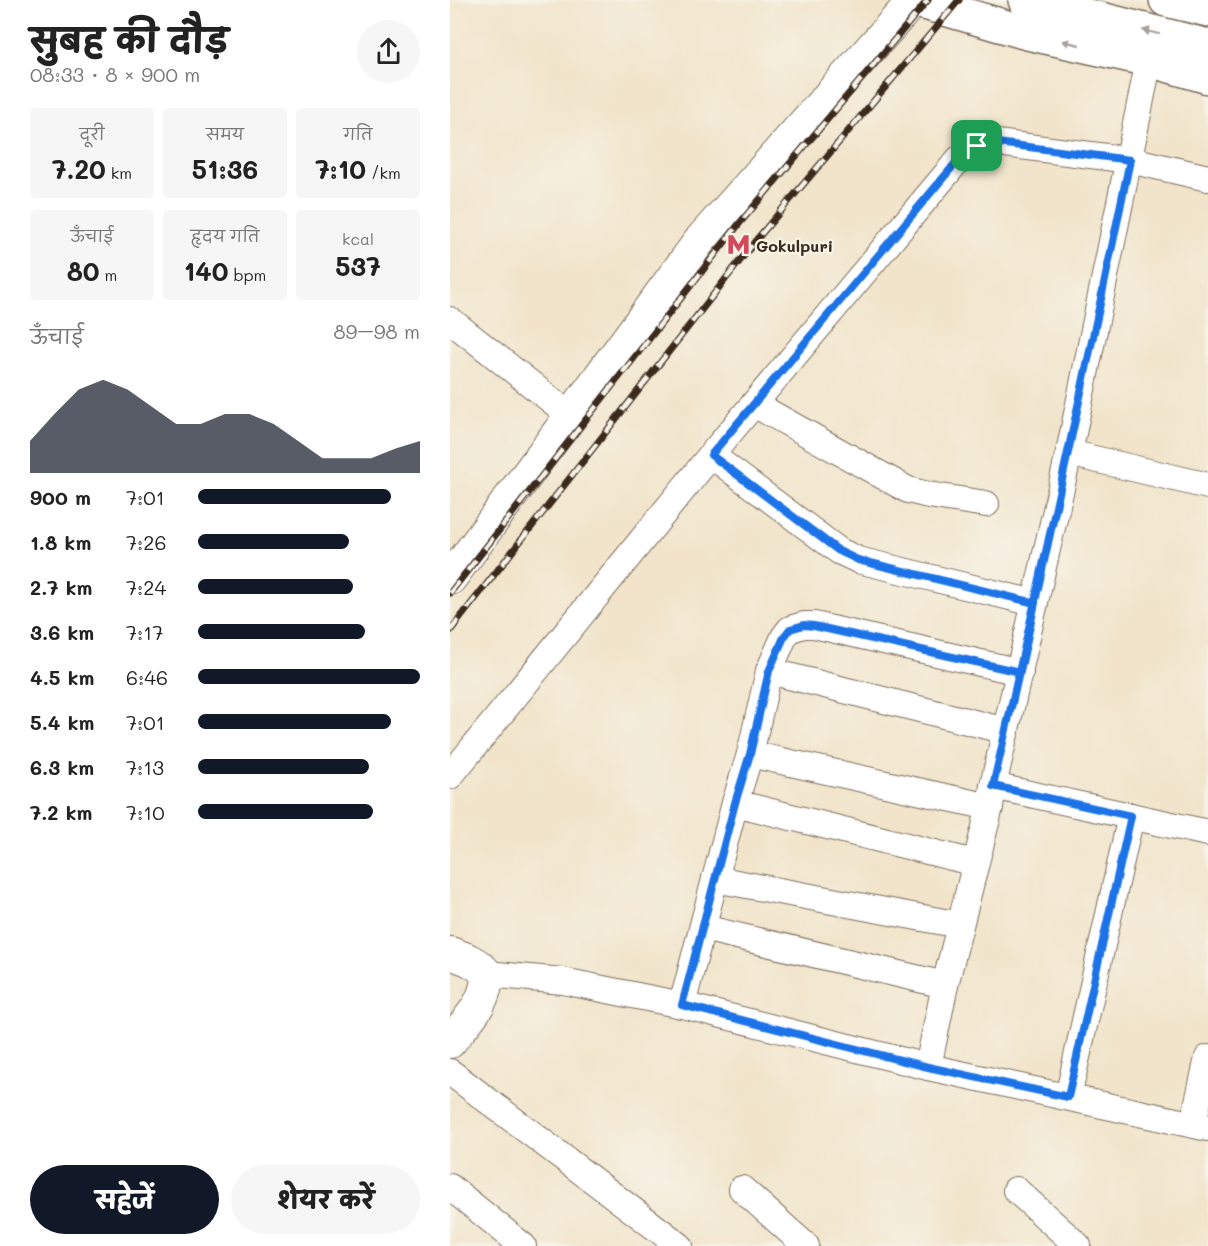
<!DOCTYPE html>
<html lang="hi">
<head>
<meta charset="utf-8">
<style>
	body { margin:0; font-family:Mali,"Playpen Sans Deva",sans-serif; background:#f6f6f6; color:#222; height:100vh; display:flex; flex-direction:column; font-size:22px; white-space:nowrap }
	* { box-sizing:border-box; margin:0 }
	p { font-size:20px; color:#767676 }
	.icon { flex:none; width:33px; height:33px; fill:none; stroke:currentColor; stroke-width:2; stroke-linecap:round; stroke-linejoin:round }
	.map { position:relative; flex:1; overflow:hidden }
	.panel { display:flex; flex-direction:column; background:#fff; width:450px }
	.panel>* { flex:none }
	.pin { position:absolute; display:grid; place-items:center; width:51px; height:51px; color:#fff; margin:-26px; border-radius:12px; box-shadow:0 3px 9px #0006 }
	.round { display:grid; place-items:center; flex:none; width:63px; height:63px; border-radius:32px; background:#f6f6f6 }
	.overview { display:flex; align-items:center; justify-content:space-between; height:102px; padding:0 30px }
	h1 { font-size:33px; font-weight:800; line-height:45px }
	.figures { display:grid; grid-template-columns:repeat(3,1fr); gap:9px; height:102px; padding:6px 30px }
	.figures div { display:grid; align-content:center; border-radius:6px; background:#f6f6f6; text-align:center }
	.figures b { font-size:26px; font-weight:800 }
	.figures small { font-size:16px; font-weight:400 }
	.figures p { font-size:16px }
	.chart { height:168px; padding:12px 30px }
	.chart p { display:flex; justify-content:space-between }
	.chart svg { width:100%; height:108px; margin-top:6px; fill:#111827; opacity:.7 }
	.cta { display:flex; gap:12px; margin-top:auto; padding:12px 30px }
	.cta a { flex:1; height:69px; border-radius:36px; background:#111827; color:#fff; font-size:24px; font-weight:800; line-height:69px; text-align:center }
	.cta a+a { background:#f6f6f6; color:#222 }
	ul { padding:0 30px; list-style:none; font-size:20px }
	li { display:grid; grid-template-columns:96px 72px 1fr; align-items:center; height:45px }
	li i { height:15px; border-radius:8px; background:#111827 }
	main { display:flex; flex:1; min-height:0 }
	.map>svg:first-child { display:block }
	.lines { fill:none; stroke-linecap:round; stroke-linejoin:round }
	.minor-casing { stroke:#7b6b5a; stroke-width:28 }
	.tertiary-casing { stroke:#7b6b5a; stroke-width:34 }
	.secondary-casing { stroke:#7b6b5a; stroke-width:36 }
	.trunk-casing { stroke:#7b6b5a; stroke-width:36 }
	.minor { stroke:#fff; stroke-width:26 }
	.tertiary { stroke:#fff; stroke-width:32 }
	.secondary { stroke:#fff; stroke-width:33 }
	.trunk { stroke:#fff; stroke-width:33 }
	.rail-casing { stroke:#3b2a1e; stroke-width:7 }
	.rail { stroke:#f7f3e8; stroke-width:4.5; stroke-dasharray:14; stroke-linecap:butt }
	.oneway { fill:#a79f9a }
	.route-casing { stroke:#fff; stroke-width:12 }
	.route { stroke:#1a73e8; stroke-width:8 }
	.labels { text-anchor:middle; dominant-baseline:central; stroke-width:4.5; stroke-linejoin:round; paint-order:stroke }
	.poi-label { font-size:16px; font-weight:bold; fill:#3b2a1e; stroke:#f7f3e8; text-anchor:start }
</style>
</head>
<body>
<main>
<section class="panel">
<div class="overview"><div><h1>सुबह की दौड़</h1><p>08:33 · 8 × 900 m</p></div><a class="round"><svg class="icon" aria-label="share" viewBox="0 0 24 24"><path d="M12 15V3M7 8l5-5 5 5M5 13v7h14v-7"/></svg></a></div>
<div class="figures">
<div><p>दूरी</p><b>7.20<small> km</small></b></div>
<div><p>समय</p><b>51:36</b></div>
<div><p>गति</p><b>7:10<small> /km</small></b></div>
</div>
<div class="figures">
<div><p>ऊँचाई</p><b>80<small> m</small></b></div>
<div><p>हृदय गति</p><b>140<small> bpm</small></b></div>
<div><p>kcal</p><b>537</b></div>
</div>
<div class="chart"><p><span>ऊँचाई</span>89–98 m</p>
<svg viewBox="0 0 160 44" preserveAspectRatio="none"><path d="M0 44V31L10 20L20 10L30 6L40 10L50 17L60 24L70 24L80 20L90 20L100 24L110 31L120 38L130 38L140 38L150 34L160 31V44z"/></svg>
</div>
<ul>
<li><b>900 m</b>7:01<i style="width:87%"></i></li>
<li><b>1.8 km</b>7:26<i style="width:68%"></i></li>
<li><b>2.7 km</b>7:24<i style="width:70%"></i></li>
<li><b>3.6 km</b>7:17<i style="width:75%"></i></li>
<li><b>4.5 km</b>6:46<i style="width:100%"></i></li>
<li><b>5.4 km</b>7:01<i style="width:87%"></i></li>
<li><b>6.3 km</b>7:13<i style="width:77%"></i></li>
<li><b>7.2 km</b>7:10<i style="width:79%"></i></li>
</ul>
<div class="cta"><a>सहेजें</a><a>शेयर करें</a></div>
</section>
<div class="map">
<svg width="758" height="1246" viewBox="0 0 758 1246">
	<rect width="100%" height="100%" fill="#f7f3e8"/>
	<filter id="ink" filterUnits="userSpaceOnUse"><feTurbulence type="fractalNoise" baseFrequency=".0167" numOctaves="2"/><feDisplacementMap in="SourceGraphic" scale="12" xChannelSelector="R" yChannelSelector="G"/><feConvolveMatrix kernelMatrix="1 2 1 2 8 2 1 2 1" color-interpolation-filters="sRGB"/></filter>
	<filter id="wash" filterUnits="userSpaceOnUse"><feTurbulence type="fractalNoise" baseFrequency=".008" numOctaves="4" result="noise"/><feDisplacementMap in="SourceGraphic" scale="24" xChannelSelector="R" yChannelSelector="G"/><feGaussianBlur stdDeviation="1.35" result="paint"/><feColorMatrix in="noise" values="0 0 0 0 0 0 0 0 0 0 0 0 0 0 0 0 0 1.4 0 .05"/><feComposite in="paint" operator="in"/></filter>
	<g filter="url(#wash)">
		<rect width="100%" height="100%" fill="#f1e4ca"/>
	</g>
	<g filter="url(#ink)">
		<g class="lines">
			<defs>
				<g id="minor">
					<path d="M0,320L121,416"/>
					<path d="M304,404L458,490L478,495L536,504"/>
					<path d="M619,453L758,486"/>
					<path d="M261,455L389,551L408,560L585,603"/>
					<path d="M319,671L556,731"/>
					<path d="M300,754L540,807"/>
					<path d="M0,776L261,455L509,159L527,146L547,143L680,160L758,178"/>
					<path d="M543,786L758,833"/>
					<path d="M285,803L525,863"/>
					<path d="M265,879L510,925"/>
					<path d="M253,928L495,985"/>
					<path d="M37,974L113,981L232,1005L478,1067L758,1128"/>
					<path d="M232,1005L285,803L300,754L319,671L334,637L340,629L354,625H364L570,672"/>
					<path d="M478,1067L495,985L540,807L543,786L619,453L699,60"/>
					<path d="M0,1072L230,1246"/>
					<path d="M618,1097L681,816"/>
					<path d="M743,1124L758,1058"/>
					<path d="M0,1187L73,1246"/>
					<path d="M292,1189L356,1246"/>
					<path d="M566,1190L628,1246"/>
				</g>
				<g id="tertiary">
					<path d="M0,579L251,239L464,0"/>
					<path d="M0,953C15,958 27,962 37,974C37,1003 17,1020 0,1042"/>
				</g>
				<path id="secondary" d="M464,0L577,33L699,60L758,77"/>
				<g id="trunk">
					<path d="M575,0L758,46"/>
					<path d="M716,0L758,10"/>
				</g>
			</defs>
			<use href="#minor" class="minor-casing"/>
			<use href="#tertiary" class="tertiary-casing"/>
			<use href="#secondary" class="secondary-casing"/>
			<use href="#trunk" class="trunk-casing"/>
			<use href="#minor" class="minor"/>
			<use href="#tertiary" class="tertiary"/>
			<use href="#secondary" class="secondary"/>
			<use href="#trunk" class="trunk"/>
			<defs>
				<g id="rail">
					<path d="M0,593L289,224L478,0"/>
					<path d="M0,631L307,239L509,0"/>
				</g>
			</defs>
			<use href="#rail" class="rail-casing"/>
			<use href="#rail" class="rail"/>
		</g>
		<defs><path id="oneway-solid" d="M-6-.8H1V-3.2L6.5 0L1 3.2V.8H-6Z" transform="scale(1.5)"/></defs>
		<g class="oneway">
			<use href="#oneway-solid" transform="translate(701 32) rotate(-166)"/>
			<use href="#oneway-solid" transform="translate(621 43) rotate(-167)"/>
		</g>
	</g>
	<g class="lines" filter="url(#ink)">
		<defs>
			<path id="route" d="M527,146L509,159L261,455L389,551L408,560L585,603L570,672L364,626L354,625L340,629L334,637L319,671L300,754L285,803L232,1005L478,1067L618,1097L681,816L543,786C591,578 637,369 680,160L547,143L527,146"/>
		</defs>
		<use href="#route" class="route-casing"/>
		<use href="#route" class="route"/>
	</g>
	<defs>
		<symbol id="metro-bare" viewBox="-9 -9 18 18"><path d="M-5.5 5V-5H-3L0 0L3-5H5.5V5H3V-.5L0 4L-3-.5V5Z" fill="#d1495b" stroke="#f7f3e8" stroke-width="2.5" paint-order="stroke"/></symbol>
	</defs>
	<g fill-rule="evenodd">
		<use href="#metro-bare" x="272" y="228" width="33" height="33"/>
	</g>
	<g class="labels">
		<g class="poi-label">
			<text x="306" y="245">Gokulpuri</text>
		</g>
	</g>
</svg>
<div class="pin" style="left:527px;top:146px;background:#1e9e55"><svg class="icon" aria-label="arrive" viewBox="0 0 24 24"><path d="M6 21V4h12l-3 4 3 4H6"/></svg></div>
</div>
</main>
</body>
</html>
